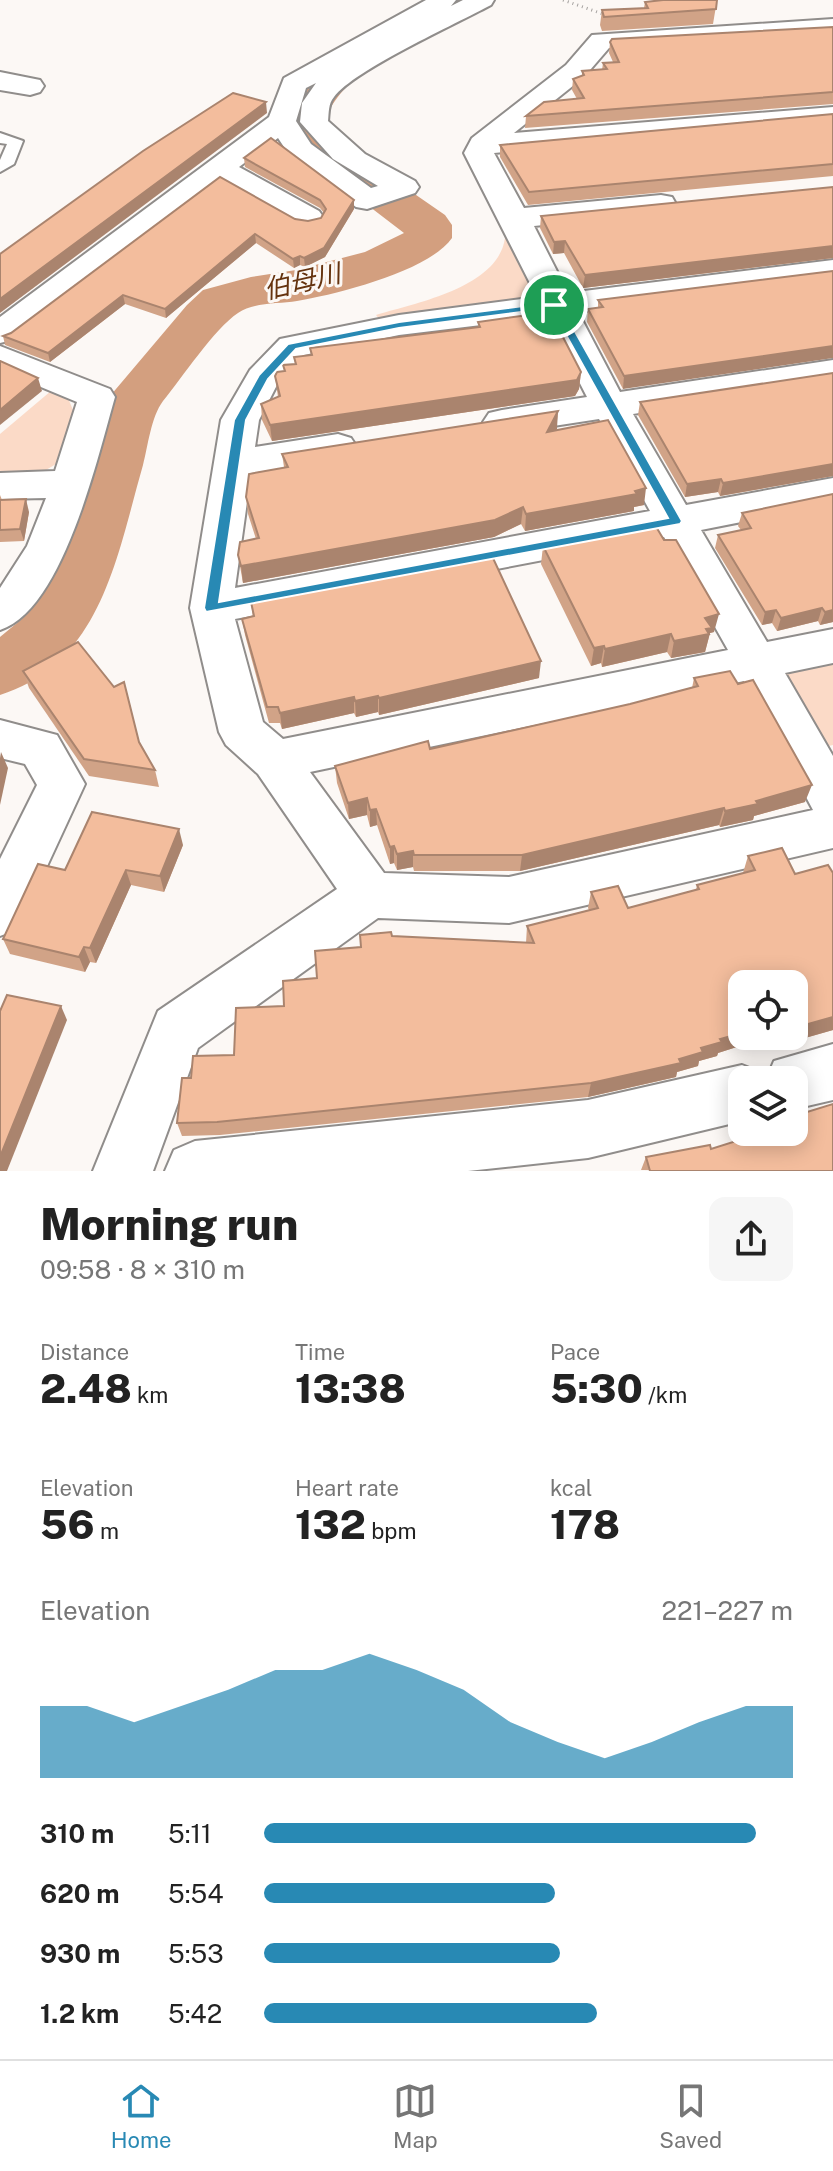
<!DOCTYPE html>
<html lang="en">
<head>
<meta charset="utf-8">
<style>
	body { margin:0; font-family:"Public Sans","Noto Sans JP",sans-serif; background:#f6f6f6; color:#222; height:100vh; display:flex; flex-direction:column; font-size:30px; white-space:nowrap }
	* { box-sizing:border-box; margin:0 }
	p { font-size:26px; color:#767676 }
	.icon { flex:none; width:44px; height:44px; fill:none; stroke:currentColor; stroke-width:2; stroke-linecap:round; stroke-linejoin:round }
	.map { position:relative; height:1171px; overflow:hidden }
	.details { display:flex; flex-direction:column; background:#fff; flex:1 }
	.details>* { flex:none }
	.buttons { position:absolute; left:728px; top:970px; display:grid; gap:16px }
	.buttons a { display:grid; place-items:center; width:80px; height:80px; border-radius:16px; background:#fff; box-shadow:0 4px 20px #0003; font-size:40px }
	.pin { position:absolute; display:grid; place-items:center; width:68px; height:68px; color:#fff; margin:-34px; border:4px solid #fff; border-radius:50%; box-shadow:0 2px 8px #0007 }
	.round { display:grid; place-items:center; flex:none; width:84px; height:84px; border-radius:16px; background:#f6f6f6 }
	.overview { display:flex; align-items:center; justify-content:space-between; height:136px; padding:0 40px }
	h1 { font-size:44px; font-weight:800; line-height:60px }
	.stats { display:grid; grid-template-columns:repeat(3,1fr); gap:12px; height:136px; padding:8px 40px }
	.stats div { display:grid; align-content:center }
	.stats b { font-size:40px; font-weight:800 }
	.stats small { font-size:22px; font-weight:400 }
	.stats p { font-size:22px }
	.chart { height:224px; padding:16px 40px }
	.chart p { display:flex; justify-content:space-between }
	.chart svg { width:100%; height:144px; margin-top:8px; fill:#2889b4; opacity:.7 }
	ul { padding:0 40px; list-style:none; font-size:26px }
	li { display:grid; grid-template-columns:128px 96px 1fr; align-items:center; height:60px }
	li i { height:20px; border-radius:10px; background:#2889b4 }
	.tabs { display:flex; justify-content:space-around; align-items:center; height:112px; border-top:2px solid #e0e0e0; background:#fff; font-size:22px; color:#767676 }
	.tabs a { display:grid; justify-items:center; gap:4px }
	.tabs .current { color:#2889b4 }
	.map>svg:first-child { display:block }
	.green { fill:#fbdac7 }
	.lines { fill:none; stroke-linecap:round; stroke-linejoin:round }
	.river { fill:#d39f7f; fill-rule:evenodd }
	.service-casing { stroke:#908d8b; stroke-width:4 }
	.minor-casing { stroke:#908d8b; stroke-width:4 }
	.tertiary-casing { stroke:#908d8b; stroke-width:4 }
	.path { stroke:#a4a19f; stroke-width:3; stroke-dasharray:1 4; stroke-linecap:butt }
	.service { fill:#fff; fill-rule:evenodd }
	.minor { fill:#fff; fill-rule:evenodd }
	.tertiary { fill:#fff; fill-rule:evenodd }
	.wall { fill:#d1a387 }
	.shaded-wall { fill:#aa846e }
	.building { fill:#f3bd9d; stroke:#aa846e; stroke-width:2 }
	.route { fill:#2889b4; stroke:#fff; stroke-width:2; fill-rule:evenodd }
	.labels { text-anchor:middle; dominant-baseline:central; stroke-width:6; stroke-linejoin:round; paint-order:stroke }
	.water-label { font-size:26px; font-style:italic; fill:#65330f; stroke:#fcf8f5 }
</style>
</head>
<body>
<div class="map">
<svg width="833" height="1171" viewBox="0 0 833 1171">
	<rect width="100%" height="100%" fill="#fcf8f5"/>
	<g class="green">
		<path d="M505,238H512L535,289L529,297L433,310L381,321L376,315C415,303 498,288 505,238Z"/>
		<path d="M51,391L68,398L75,415L61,461L36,476L0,477V434Z"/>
		<path d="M833,646V745L806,751L759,662Z"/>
	</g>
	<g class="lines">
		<path class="river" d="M441,0H491L485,8C436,32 348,63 327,116L333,133L351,150L445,215L452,225V238C429,271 338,294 297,301C279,304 254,302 238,313C214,329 182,378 163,401C151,417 148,446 143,465C117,555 102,663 0,695V637L23,618L38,595L105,402L187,305L203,290L251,277L296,270L365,252L404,233L306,158L290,137L284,116C312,53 382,27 441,0Z"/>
		<defs>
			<path id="service" d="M0,133L23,141L14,164L0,172V160L7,144L0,143Z"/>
			<g id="minor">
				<path d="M426,0H456L451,6L463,0H494L491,5C456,24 354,70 334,97C328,104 329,113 328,121L365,154L415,181L419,187L415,193L367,209L356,207L290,156L278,138L239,167L319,211L324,218L319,225L308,227L297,225L221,182L12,340L0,343V317L269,117L284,78ZM316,83L302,103L300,122L333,159L378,186L371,188L311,144L296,121L306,88Z"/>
				<path d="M833,19V35L609,48L584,77L514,133L833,107V123L494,153L524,208L661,195L672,197L676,204L672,211L661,213L534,226L568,293L833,260V280L578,312L620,392L833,360V382L633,414L686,505L833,478V504L701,530L767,642L833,629V663L785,673L833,756V848L509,923L378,918L198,1048L153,1171H93L158,1011L337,889L258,774L226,745L219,732L190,608L221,420L250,370L280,339L399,315L537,297L464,153L472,138L566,65L592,35ZM546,317L587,397L502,410L489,413L483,422L489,431L502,434L599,419L650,511L235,588L251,473L338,460L351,456L357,447L351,438L338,434L255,447L259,420L278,383L304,355L399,335ZM664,537L728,650L283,739L263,722L235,619ZM744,681L813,810L509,877L384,873L310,772Z"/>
				<path d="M0,346L110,389L115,397C98,456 63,610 0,630V588L27,546L46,498L0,499V473L55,471L77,402L0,370Z"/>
				<path d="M0,720L57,735L85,784L18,929L0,936V859L37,785L25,764L0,758Z"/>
				<path d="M833,1044V1100L794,1109V1080H766L774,1061Z"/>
				<path d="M742,1065L762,1073L765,1080H742V1121L588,1158L468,1171H165L174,1150L195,1141L588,1100Z"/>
			</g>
			<path id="tertiary" d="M0,72L40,80L44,86L40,92L30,95L0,90Z"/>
		</defs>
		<use href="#service" class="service-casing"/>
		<use href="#minor" class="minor-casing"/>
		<use href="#tertiary" class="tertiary-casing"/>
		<path class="path" d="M563,0L603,14"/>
		<use href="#service" class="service"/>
		<use href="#minor" class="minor"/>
		<use href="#tertiary" class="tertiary"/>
	</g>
	<g class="wall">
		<path d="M717,0L713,24L602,31L600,25L602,10L644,8L645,2Z"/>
		<path d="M833,27V104L525,128L526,116L577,99L572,90L573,79L582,76V71L602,70L603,63L613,62L609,53L610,42Z"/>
		<path d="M833,114V176L528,205L500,157V145Z"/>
		<path d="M244,158L354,209L325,257L305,267L300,265L294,268L256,243L166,318L125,304L50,362L5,345L3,336L11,333L295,219L308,221L321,218L324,213L320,208L245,167Z"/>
		<path d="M833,187V258L583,288L564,253L553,254L540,228L541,216Z"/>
		<path d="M833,271L623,389L587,322L588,309L598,308V300Z"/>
		<path d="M478,322L581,372L579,389L575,396L272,441L262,420L261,404L278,397L275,376L284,371L283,365L295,364L294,357L311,355L310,348L478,327Z"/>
		<path d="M833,373V476L720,496L718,492L685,497L638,415L640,402Z"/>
		<path d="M558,411L556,430L644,505L634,507V511L525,531L521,524L494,537L243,583L238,555L256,539L248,514L246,497L284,467L282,454Z"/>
		<path d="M0,495L2,500L29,512L24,541L0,542Z"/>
		<path d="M742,513L833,622L820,625L818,621L777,631L772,623L762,625L715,548L718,535L741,530L738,526Z"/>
		<path d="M543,546L714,632L710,633L705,652L671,658L667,652L602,667L601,663L591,666L541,564Z"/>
		<path d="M251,602L539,678L379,715L378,712L356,717L354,713L282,729L280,723H269L245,635L242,619L253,617Z"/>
		<path d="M23,671L139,743L155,770L159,787L89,776L29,688Z"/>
		<path d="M694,678L805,802L754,816L753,820L720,827L719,825L520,871H414L413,867L397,870L394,863L390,864L377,825L370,827L367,815L349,819L337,783L335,766L430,749L630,704L692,688Z"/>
		<path d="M183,845L164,892L131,885L96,963L90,962L85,972L10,954L3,939L65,870Z"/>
		<path d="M748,856L833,1030L777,1046L772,1036H794V984L742,1036H771L718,1053L717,1056L699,1061L698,1066L677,1072L676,1077L588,1097L220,1135L182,1136L177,1123L191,1078L234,1055L284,1006L317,978L361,947L392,936L526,943L527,926L589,910L588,908L591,892L628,908L696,890L697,885L743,873Z"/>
		<path d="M765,1132L833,1171L641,1170L646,1157L711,1149Z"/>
	</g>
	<g class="shaded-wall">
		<path d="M266,102L267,113L0,313V299Z"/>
		<path d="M354,200V209L325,257L305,267L304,258Z"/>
		<path d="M255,234L256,243L166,318L165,309Z"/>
		<path d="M565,241L564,253L553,254L554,242Z"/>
		<path d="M833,246V258L583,288L585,275Z"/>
		<path d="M300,256V265L294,268L293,259Z"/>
		<path d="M123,295L125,304L50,362L48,353Z"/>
		<path d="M833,346V358L623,389L624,376Z"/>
		<path d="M581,372L579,389L575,396L272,441L270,425Z"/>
		<path d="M38,378L42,391L0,425V410Z"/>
		<path d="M558,411L557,429L545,449L547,432Z"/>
		<path d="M833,464V476L720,496L723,483Z"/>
		<path d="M721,479L718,492L685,497L687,484Z"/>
		<path d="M646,488L644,505L634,507V511L525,531L526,514Z"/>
		<path d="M26,499L29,512L24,541L20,529Z"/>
		<path d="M523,507L521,524L494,537L243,583L241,566Z"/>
		<path d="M822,608L818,621L777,631L781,618Z"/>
		<path d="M776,610L772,623L762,625L765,612Z"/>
		<path d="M833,610V622L820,625L825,612Z"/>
		<path d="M719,614L714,632L710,633L705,652L671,658L674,641L705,618Z"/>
		<path d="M671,634L667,652L602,667L605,649Z"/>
		<path d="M604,646L601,663L591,666L594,648Z"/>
		<path d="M541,661L539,678L379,715V698Z"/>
		<path d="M378,696V712L356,717L355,701Z"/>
		<path d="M354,697V713L282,729L280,713Z"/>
		<path d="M1,752L8,768L0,805V758Z"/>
		<path d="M812,785L805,802L754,816L753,820L720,827L725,811L756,801Z"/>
		<path d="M367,798V815L349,819L348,803Z"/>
		<path d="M724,808L719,825L520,871L522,855Z"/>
		<path d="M376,809L377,825L370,827V810Z"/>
		<path d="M179,829L183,845L164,892L160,876Z"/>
		<path d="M394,846V863L390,864V847Z"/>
		<path d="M413,851V867L397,870V854Z"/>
		<path d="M126,870L131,885L96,963L90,948Z"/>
		<path d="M84,947L90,962L85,972L79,957Z"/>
		<path d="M61,1006L67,1020L7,1171H0V1157Z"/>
		<path d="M833,1017V1030L777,1046L781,1036H794V1028Z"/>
		<path d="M742,1033V1036H771L718,1053L717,1056L699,1061L698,1066L677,1072L676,1077L588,1097L591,1083L701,1048L720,1039Z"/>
	</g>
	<g class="building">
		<path d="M663,0H717L716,9L604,17L602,10L648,8L645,2Z"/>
		<path d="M833,27V92L526,116L544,102L584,98L573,79L584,75L582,71L607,69L603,63L619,62L610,42L612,39Z"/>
		<path d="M233,93L266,102L0,299V254L143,151Z"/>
		<path d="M833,114V164L529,192L500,145Z"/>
		<path d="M271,138L354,200L324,248L304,258L300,256L293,259L255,234L165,309L123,295L48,353L3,336L11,333L220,177L295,219L308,221L321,218L326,209L320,200L244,158Z"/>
		<path d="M833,187V246L585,275L565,241L554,242L541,216Z"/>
		<path d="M833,271V346L624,376L588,309L603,307L598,300Z"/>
		<path d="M550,312L581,372L577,380L270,425L261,404L280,396L275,376L277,372L285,371L283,365L296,364L294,357L312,355L310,348L480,327L478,322Z"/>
		<path d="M0,361L38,378L0,410Z"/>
		<path d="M833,373V464L723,483L721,479L687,484L640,402Z"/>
		<path d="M558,411L547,432L608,420L646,488L635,491L637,494L526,514L523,507L495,520L241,566L238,555L240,542L259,538L246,497L249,474L288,467L282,454Z"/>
		<path d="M833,494V610L825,612L822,608L781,618L776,610L765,612L718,535L751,528L742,513Z"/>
		<path d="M26,499L20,529L0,530V500Z"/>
		<path d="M655,525L664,540H676L719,614L705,618L712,628L706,629L709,634L674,641L671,634L605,649L604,646L594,648L543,546Z"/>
		<path d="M492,556L541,661L379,698L378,696L355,701L354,697L280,713L278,707H267L242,619L254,616L251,602Z"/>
		<path d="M78,642L114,687L124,682L139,742L155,770L84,759L23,671Z"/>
		<path d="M730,671L738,684L753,680L812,785L756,801L758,804L725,811L724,808L522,855H414L413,851L397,854L394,846L390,847L376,809L370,810L367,798L348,803L335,766L428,741L430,749L630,704L698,686L694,678Z"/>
		<path d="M92,812L179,829L160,876L126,870L90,948L84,947L79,957L3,939L38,864L65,870Z"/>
		<path d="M782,848L795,874L828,865L833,873V1017L794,1028V984H742V1033L720,1039L722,1042L701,1048L703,1052L679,1059L681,1063L591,1083L217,1122L177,1123L182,1078H191L193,1056L234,1055L236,1008L284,1006L283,981L317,978L315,951L361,947L360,935L391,932L392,936L534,943L527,926L598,908L591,892L618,886L628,908L699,889L697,885L755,870L748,856Z"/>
		<path d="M7,995L61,1006L0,1157V1011Z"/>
		<path d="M833,1104V1171H650L646,1157L710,1145L711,1149L765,1132H794V1116Z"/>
	</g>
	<path class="route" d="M554,302L560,305L682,521L680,524L206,612L204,608L234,420L259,375L288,344L399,322ZM551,308L668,518L219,602L246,420L268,379L296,349L399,328Z"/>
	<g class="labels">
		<g class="water-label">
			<text transform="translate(302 281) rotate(-13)">伯母川</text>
		</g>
	</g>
</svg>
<div class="buttons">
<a><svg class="icon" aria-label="locate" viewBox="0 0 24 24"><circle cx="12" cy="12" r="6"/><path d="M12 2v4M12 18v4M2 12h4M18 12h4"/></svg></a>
<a><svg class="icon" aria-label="layers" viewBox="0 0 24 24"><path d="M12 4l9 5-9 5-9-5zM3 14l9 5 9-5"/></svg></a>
</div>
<div class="pin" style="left:554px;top:305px;background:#1e9e55"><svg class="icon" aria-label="arrive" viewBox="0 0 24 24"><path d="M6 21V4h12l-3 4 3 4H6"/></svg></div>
</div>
<section class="details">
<div class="overview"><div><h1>Morning run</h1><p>09:58 · 8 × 310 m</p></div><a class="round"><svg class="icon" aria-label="share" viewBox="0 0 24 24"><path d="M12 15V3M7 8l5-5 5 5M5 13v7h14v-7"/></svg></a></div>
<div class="stats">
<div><p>Distance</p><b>2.48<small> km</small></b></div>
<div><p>Time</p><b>13:38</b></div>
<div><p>Pace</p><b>5:30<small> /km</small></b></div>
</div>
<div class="stats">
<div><p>Elevation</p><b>56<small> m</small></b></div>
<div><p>Heart rate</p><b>132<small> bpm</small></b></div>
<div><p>kcal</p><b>178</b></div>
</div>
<div class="chart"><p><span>Elevation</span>221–227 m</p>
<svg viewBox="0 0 160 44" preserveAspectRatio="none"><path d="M0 44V22L10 22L20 27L30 22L40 17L50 11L60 11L70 6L80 11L90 17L100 27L110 33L120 38L130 33L140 27L150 22L160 22V44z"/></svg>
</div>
<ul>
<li><b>310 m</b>5:11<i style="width:93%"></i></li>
<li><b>620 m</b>5:54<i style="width:55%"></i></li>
<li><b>930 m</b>5:53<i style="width:56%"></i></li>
<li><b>1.2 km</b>5:42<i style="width:63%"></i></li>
</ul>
</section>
<nav class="tabs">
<a class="current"><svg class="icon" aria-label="home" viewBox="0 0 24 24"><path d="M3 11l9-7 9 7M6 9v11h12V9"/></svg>Home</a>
<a><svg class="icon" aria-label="map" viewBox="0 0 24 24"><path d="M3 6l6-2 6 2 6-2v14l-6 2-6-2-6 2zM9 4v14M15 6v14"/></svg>Map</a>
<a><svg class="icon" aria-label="saved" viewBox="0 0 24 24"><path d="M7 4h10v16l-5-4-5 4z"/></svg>Saved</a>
</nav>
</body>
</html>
